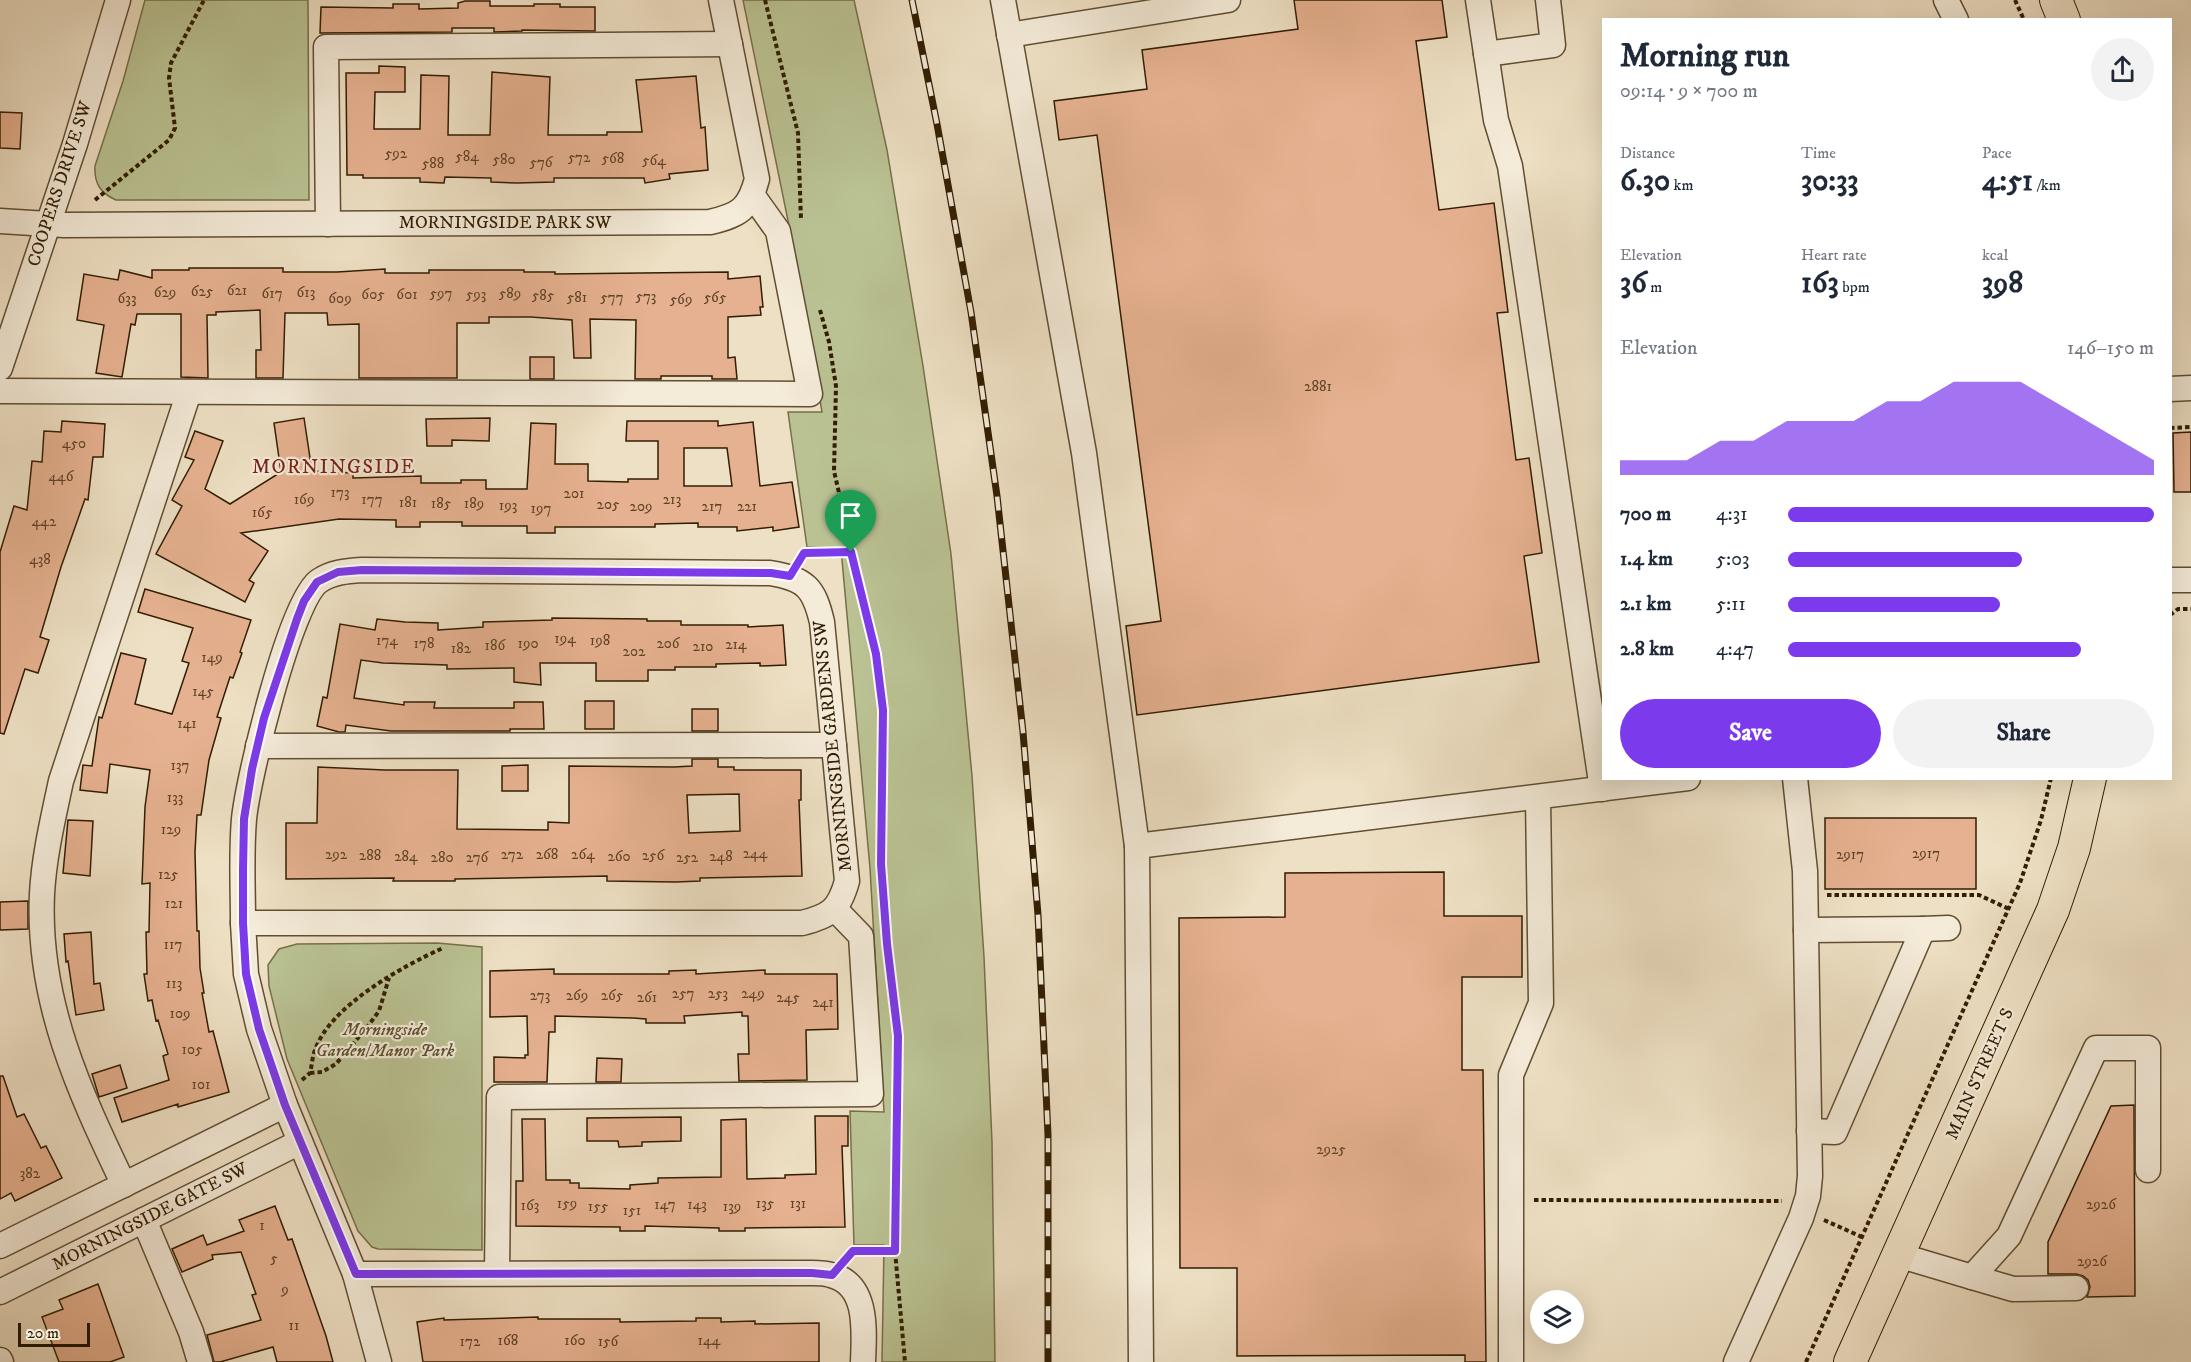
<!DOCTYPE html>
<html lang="en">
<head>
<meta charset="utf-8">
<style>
	body { margin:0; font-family:"IM FELL DW Pica",serif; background:#f2f2f3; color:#1f2937; height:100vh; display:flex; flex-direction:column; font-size:22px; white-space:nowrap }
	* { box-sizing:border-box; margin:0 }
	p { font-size:20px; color:#747a83 }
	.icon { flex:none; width:33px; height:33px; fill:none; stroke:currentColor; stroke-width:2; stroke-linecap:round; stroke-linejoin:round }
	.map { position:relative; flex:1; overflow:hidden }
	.side { position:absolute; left:1602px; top:18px; width:570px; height:762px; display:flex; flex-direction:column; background:#fff; border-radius:0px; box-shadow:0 6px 24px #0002 }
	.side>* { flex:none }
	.controls { position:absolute; left:1530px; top:1290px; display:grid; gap:12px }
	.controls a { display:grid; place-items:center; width:54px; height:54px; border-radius:50%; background:#fff; box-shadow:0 6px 24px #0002; font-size:30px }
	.scale { position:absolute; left:18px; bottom:15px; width:72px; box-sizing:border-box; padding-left:6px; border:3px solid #321d02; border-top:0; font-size:16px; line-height:21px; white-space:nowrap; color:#321d02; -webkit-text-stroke:4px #f4ebd9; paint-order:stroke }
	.pin { position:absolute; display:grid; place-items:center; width:51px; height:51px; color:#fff; margin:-62px -26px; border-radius:50% 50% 50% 0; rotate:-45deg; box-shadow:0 0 6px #0007 }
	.pin .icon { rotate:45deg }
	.round { display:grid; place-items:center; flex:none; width:63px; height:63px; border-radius:32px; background:#f2f2f3 }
	.headline { display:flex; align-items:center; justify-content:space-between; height:102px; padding:0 18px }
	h1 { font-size:33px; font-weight:800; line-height:45px }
	.figures { display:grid; grid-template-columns:repeat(3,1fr); gap:9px; height:102px; padding:6px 18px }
	.figures div { display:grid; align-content:center }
	.figures b { font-size:30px; font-weight:800 }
	.figures small { font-size:16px; font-weight:400 }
	.figures p { font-size:16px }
	.chart { height:168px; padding:12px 18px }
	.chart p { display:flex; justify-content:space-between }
	.chart svg { width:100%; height:108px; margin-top:6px; fill:#7c3aed; opacity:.7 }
	.cta { display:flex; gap:12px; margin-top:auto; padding:12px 18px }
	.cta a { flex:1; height:69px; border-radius:36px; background:#7c3aed; color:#fff; font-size:24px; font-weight:800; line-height:69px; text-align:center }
	.cta a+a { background:#f2f2f3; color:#1f2937 }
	ul { padding:0 18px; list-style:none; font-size:20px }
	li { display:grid; grid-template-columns:96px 72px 1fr; align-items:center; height:45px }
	li i { height:15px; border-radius:8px; background:#7c3aed }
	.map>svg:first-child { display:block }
	.green { fill:#bac293; stroke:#76704a; stroke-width:1.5 }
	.building { fill:#e6b190; stroke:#321d02; stroke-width:1.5; fill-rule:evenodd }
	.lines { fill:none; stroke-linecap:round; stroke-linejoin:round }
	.minor-casing { stroke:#614e32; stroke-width:27 }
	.major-casing { stroke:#321d02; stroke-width:34 }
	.path { stroke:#321d02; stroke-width:4; stroke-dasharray:4.5 3; stroke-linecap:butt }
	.minor { stroke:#f4ebd9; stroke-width:24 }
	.major { stroke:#eee0c4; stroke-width:32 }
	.rail-casing { stroke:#321d02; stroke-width:7 }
	.rail { stroke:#f4ebd9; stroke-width:4.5; stroke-dasharray:14; stroke-linecap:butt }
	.route-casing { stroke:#fff; stroke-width:12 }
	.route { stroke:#7c3aed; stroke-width:8 }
	.labels { text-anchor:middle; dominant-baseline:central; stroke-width:4.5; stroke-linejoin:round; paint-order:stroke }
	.number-label { font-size:15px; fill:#5f4226 }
	.street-label { font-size:18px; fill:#321d02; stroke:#f4ebd9 }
	.park-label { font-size:18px; font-style:italic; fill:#5b4f2e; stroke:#f4ebd9 }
	.neighbourhood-label { font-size:20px; letter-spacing:1.5px; fill:#7a1f14; stroke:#f4ebd9 }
</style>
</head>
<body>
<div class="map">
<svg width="2191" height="1362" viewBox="0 0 2191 1362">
	<rect width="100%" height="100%" fill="#eee0c4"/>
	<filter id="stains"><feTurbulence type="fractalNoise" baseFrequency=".00333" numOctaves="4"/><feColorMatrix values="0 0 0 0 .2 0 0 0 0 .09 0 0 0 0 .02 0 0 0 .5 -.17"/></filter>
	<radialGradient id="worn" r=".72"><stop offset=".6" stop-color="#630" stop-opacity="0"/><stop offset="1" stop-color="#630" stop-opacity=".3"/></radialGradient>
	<g class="green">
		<path d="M145,0H308L309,200H116C100,193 94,183 95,166L123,81Z"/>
		<path d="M743,0H854L887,150L923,366L951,554L972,776L984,957L992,1142L995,1362H882L884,1245H854L850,1111L884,1112L870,868L841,549L807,547L788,412H822L794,250Z"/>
		<path d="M437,943L482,947V1250L378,1249L372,1247L358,1231L287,1059L269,986L268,965L279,949L297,944Z"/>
	</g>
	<g class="building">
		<path d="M1294,0H1442L1447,37L1416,41L1439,210L1494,203L1508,312L1497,313L1516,460L1529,458L1542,553L1524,556L1539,662L1137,715L1126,626L1161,621L1097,135L1059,140L1054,101L1147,89L1142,50L1298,29Z"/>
		<path d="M465,1H490V6H534V4H560V7H595V31L522,30V31L494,32V28H452V32L320,33L321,7L393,8V4H419V9L458,8V3Z"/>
		<path d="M379,66L405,67V92H375L374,129H420L421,75L449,76L448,135H490L492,72L550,77L548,135H607V132H642L636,80L696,76L701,128L705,127L708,170L669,174L670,179L645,183L644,178H554V182L517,183L491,182V178L445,177L444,183L420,182V178H363V175H347L346,73H379Z"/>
		<path d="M0,112L22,113L20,149L0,148Z"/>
		<path d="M189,268H283V272H337L385,269V273H429V270H524V272H555V274L728,272V279L760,276L763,307H760L761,315L728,317V358L735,357L737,379H712V376H661V379H635L636,320L590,319L591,358H574L572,320L531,317H489V323H457V378H359V324L328,325L327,313H285L283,378H256V350H261L260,310L216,312V315H207L208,378L181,377V314H137L135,325L131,324L122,377L96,373L104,325L77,320L84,274L118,280L120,270L152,278V270H189Z"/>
		<rect x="530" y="357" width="24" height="22"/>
		<path d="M304,418L312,471L353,473V478L421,476V483H461V480H486V489H527L531,423L556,424L555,464H588V481L628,482V479H658V441H626L627,421H718V426L753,422L760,486L792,482L799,527L773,531V527L737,531V527H698V523L655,524V527H555V533H527V526H462V522H420V527H396V520L339,519L241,533L268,551L249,580L254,583L245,602L156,554L182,506L172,500L194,460L185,457L195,431L223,441L205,489L230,504L281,472L274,423ZM684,448H727L732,486H684Z"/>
		<path d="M490,418L489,441L452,440V446H427L426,419Z"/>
		<path d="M62,421L105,424L103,457H93L88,500L85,499L61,567L40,637L49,640L38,673L25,669L4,734L0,733V552L14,506L27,510L32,461L42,462L44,431L61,432Z"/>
		<path d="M2191,432V492H2174L2173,433Z"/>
		<path d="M145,589L251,620L240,652L242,653L233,678L230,677L217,717L221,718L209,760L201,815H197L195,852L197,931H199L200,968L204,993H202L209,1032L213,1031L229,1092L178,1107V1104L122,1122L114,1098L169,1080L163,1056L168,1054L158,1020L156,1021L152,1000L148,1001L144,974H147L146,932H149L150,883L142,884L145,807L150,770L110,764L107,793L80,790L83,765L92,766L99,717L102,718L121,653L146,659L135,704L172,714L189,663L182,661L193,628L138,612Z"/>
		<path d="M552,618L647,619V621H681V625H748V627L783,625L786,665L760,666V663L716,664V667H675V670H648V681H596V663H540L541,685L514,682V668L447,669V665L383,663L361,660L354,698L404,705V702H435L434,708H514V702H543L544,729H510V731H391L346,725L345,732H339L317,726L323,697L327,698L340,624L375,630L377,619L405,622L438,623V630L483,627V622L552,620Z"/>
		<rect x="585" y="701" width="29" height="28"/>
		<rect x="692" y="709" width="26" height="22"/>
		<path d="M692,759H718V767H734V770H801V800H799L802,876L700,878V881L676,882L607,881V876L455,879V881H393L394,878L286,879V823H317L318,767L385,770H458L457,829L548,830V822L569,823V766L674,767L692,766ZM739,794L740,831L689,833L687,795Z"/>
		<path d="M528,765V791H502V766Z"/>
		<rect x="1825" y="818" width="151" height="71"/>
		<path d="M68,820L93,821L90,876L63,873Z"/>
		<path d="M1444,872V916H1522V977H1462V1070H1483L1486,1362H1465V1355L1237,1356V1268H1180L1179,918L1285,917V873Z"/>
		<path d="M28,901V929L0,930V902Z"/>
		<path d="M91,932L94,984L100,983L104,1010L76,1015L68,961L66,962L64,934Z"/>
		<path d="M554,969V974H669V971L696,970V974L765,970V974H837L838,1029L806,1030L807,1080L739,1081L738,1054H749L748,1016H742V1012L684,1016L685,1023H646V1019L633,1018L555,1016V1032H549L547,1082H494V1057L525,1058V1055H528L527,1016L490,1017V971Z"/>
		<path d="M597,1058L622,1059L621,1082H596Z"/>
		<path d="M120,1065L127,1088L99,1097L92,1074Z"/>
		<path d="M0,1076H3L17,1117L24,1114L41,1148L46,1146L62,1178L15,1201L11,1193L0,1199Z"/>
		<path d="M2134,1105L2135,1296L2087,1297L2090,1287L2088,1280L2083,1276L2076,1274H2048V1242L2111,1106Z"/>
		<path d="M815,1116H848V1146H842L845,1227L745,1228V1231H719V1228L645,1226V1231H620V1227L516,1226V1181H523L522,1119H545L546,1180H570V1183H579V1188L630,1189V1185L658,1183V1178L721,1177V1120L746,1119L747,1179L785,1178V1175L816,1174Z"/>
		<path d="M681,1117V1141L642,1142V1146L619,1147L618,1141H587V1118Z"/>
		<path d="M275,1206L288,1240L292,1239L326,1336L333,1362H277L273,1347L220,1362H214L207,1335L261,1320L252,1295L256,1294L241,1252L212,1255L213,1259L182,1272L172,1249L203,1235L207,1245L244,1231L239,1220Z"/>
		<path d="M98,1284L124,1357L110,1362H59L42,1317L63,1309L59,1300Z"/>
		<path d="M538,1317V1319H620V1322L696,1321V1318H721V1322L755,1321V1324L819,1323V1362H423L417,1322L444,1318V1320Z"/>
	</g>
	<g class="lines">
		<defs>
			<g id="minor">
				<path d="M1003,0L1084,453L1137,846"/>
				<path d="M1478,0L1496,120L1510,166L1602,789"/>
				<path d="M1946,0L1956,20"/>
				<path d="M1009,35L1228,0"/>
				<path d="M1486,54L1553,45L1548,0"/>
				<path d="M0,221L64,225L710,222C740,215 749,209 757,179L721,0"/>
				<path d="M328,224L326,47L730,44"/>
				<path d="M0,368L75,144L118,0"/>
				<path d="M2170,389L2191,388"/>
				<path d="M0,391L810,394L778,231L753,196"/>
				<path d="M362,570L770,573C806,579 814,588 822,622L847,881C839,910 830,916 802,923H243C243,889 241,853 244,819C248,779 290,601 319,581C332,572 347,571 362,570Z"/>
				<path d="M2170,580H2191"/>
				<path d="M258,746L834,745"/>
				<path d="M243,923L246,974L259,1029L285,1105L355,1274"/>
				<path d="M1923,929L1948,928"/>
				<path d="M1806,930L1923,929L1835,1132L1809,1131"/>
				<path d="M124,1185C79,1091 37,1001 42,894C44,856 53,819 61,781L189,392"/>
				<path d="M144,1220L191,1332L200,1362"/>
				<path d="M0,1246L285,1105"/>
				<path d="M1898,1255L1972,1277L2009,1236L2096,1048H2148V1170"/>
				<path d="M497,1273L499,1097L871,1094L861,936L835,909"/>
				<path d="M1972,1277L2013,1289L2076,1288"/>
				<path d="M0,1292L300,1142"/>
				<path d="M0,1360L1,1362"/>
				<path d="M379,1362L355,1274L812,1273C818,1273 825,1273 831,1275C869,1284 864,1332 863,1362"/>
				<path d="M1141,1362L1137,846L1688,778"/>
				<path d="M1511,1362V1075L1541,1003L1538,798"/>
				<path d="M1736,1362L1801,1218L1808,1196L1810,1176L1805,871L1795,778"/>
			</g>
			<g id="major">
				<path d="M2056,0L2064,20"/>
				<path d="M1850,1362L2053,910L2074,848L2090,778"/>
			</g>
		</defs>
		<use href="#minor" class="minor-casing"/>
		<use href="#major" class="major-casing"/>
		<g class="path">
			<path d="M765,0L798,133L801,220"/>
			<path d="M2015,0L2024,20"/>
			<path d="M95,200L169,140L175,128L169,78L171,63L204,0"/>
			<path d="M820,310L829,342L836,386L834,471L876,654L883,710L881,864L886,931"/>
			<path d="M2170,428L2191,427"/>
			<path d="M801,558L804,553L851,552"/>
			<path d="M2170,615L2178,609H2191"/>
			<path d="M1827,895H1979L2009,909"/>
			<path d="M889,959L898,1036L897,1086"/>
			<path d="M310,1073L322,1072L336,1064L368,1026L379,1011L389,978"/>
			<path d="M302,1080L310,1073C312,1066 312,1057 315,1050C330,1006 403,966 443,948"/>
			<path d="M897,1094L895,1251L905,1362"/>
			<path d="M1534,1200L1782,1201"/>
			<path d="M1824,1220L1862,1237"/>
			<path d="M847,1258L853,1251H895"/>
			<path d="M1806,1362L2020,883L2041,820L2051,778"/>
		</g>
		<use href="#minor" class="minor"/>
		<use href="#major" class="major"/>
		<defs>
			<path id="rail" d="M912,0L937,124L971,312L997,496L1023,732L1038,915L1048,1135V1362"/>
		</defs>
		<use href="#rail" class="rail-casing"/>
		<use href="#rail" class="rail"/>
	</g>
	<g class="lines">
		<defs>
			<path id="route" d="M851,552L876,654L883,710L881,864L887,944L898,1036L895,1251H853L832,1275L812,1273L356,1274L285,1105L259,1029L246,974L243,923V869L244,819L252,769L264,718L297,619L304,601L317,582L338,572L362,570L771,573L790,576L804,553Z"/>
		</defs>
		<use href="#route" class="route-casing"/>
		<use href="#route" class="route"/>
	</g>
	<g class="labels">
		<g class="number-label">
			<text x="396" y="153">592</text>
			<text x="467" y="156">584</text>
			<text x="579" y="157">572</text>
			<text x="613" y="158">568</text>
			<text x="504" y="159">580</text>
			<text x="654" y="160">564</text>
			<text x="541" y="162">576</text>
			<text x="433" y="163">588</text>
			<text x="237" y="290">621</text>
			<text x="202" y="291">625</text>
			<text x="165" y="292">629</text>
			<text x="306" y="292">613</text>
			<text x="272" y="293">617</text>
			<text x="441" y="293">597</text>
			<text x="510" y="293">589</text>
			<text x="373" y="294">605</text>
			<text x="407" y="294">601</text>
			<text x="476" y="294">593</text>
			<text x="543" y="295">585</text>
			<text x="646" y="296">573</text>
			<text x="577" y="297">581</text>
			<text x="612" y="297">577</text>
			<text x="715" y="297">565</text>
			<text x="127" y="298">633</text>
			<text x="340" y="298">609</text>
			<text x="681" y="299">569</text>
			<text x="1318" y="386">2881</text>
			<text x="74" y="443">450</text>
			<text x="61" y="476">446</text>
			<text x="340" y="492">173</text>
			<text x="574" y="493">201</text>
			<text x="304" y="499">169</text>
			<text x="372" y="499">177</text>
			<text x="672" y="499">213</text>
			<text x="408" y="502">181</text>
			<text x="441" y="503">185</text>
			<text x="474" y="503">189</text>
			<text x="608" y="504">205</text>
			<text x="508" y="505">193</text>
			<text x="641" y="506">209</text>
			<text x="712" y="506">217</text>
			<text x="747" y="506">221</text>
			<text x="541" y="508">197</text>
			<text x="262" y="512">165</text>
			<text x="44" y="521">442</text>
			<text x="40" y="559">438</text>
			<text x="565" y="638">194</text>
			<text x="387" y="640">174</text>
			<text x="600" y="640">198</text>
			<text x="424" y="643">178</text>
			<text x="528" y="643">190</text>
			<text x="668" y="643">206</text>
			<text x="736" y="644">214</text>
			<text x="495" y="645">186</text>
			<text x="703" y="646">210</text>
			<text x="461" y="648">182</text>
			<text x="634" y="651">202</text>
			<text x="212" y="657">149</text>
			<text x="203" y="691">145</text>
			<text x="187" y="723">141</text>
			<text x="180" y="765">137</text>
			<text x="175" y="797">133</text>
			<text x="171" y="829">129</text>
			<text x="755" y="853">244</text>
			<text x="1926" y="853">2917</text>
			<text x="336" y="854">292</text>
			<text x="512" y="854">272</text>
			<text x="547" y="854">268</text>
			<text x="583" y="854">264</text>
			<text x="1850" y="854">2917</text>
			<text x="370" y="855">288</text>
			<text x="653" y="855">256</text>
			<text x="406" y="856">284</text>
			<text x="619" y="856">260</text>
			<text x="721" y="856">248</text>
			<text x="442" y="857">280</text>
			<text x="477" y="857">276</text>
			<text x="687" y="857">252</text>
			<text x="168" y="874">125</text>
			<text x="174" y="903">121</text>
			<text x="173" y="944">117</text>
			<text x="174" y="983">113</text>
			<text x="683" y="993">257</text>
			<text x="718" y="993">253</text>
			<text x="753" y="993">249</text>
			<text x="540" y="995">273</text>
			<text x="577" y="995">269</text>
			<text x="612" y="995">265</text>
			<text x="647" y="997">261</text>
			<text x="788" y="997">245</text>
			<text x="823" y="1002">241</text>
			<text x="180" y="1013">109</text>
			<text x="192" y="1049">105</text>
			<text x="201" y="1084">101</text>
			<text x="1331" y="1149">2925</text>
			<text x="30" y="1173">382</text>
			<text x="567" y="1203">159</text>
			<text x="765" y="1203">135</text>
			<text x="798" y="1203">131</text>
			<text x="665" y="1204">147</text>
			<text x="697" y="1204">143</text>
			<text x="2101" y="1204">2926</text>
			<text x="530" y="1205">163</text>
			<text x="598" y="1206">155</text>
			<text x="732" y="1206">139</text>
			<text x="632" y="1210">151</text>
			<text x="262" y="1225">1</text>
			<text x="274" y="1258">5</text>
			<text x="2092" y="1261">2926</text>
			<text x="285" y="1289">9</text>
			<text x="294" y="1325">11</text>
			<text x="508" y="1340">168</text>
			<text x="575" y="1340">160</text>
			<text x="709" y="1340">144</text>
			<text x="470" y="1341">172</text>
			<text x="608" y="1341">156</text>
		</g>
		<g class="street-label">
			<text transform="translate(60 184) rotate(-72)">COOPERS DRIVE SW</text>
			<text x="505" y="223">MORNINGSIDE PARK SW</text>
			<text transform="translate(833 746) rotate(-96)">MORNINGSIDE GARDENS SW</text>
			<text transform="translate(1980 1074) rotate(-66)">MAIN STREET S</text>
			<text transform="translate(150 1217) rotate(-27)">MORNINGSIDE GATE SW</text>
		</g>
		<g class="park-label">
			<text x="385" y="1030">Morningside<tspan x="385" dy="21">Garden/Manor Park</tspan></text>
		</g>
		<g class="neighbourhood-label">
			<text x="334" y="467">MORNINGSIDE</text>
		</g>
	</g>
	<rect width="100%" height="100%" filter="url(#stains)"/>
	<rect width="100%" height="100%" fill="url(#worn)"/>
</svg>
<div class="controls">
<a><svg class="icon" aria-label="layers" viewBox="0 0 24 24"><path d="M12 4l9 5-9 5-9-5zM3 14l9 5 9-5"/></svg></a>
</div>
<div class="scale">20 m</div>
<div class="pin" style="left:851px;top:552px;background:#1e9e55"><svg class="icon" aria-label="arrive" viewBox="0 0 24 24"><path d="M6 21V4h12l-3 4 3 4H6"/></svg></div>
<section class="side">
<div class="headline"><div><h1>Morning run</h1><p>09:14 · 9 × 700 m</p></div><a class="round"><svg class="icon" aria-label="share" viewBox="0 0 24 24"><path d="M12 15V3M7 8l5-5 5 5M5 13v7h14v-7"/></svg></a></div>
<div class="figures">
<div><p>Distance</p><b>6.30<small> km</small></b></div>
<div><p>Time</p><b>30:33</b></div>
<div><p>Pace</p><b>4:51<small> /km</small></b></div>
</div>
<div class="figures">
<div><p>Elevation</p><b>36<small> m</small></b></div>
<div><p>Heart rate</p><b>163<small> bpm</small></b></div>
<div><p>kcal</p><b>398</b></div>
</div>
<div class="chart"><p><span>Elevation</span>146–150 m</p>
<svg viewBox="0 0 160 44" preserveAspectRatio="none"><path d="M0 44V38L10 38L20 38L30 30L40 30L50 22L60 22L70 22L80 14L90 14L100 6L110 6L120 6L130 14L140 22L150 30L160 38V44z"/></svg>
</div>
<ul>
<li><b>700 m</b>4:31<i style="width:100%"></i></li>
<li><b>1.4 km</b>5:03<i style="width:64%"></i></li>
<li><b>2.1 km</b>5:11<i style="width:58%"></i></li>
<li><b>2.8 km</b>4:47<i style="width:80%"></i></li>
</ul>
<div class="cta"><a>Save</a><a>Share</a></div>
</section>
</div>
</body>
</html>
